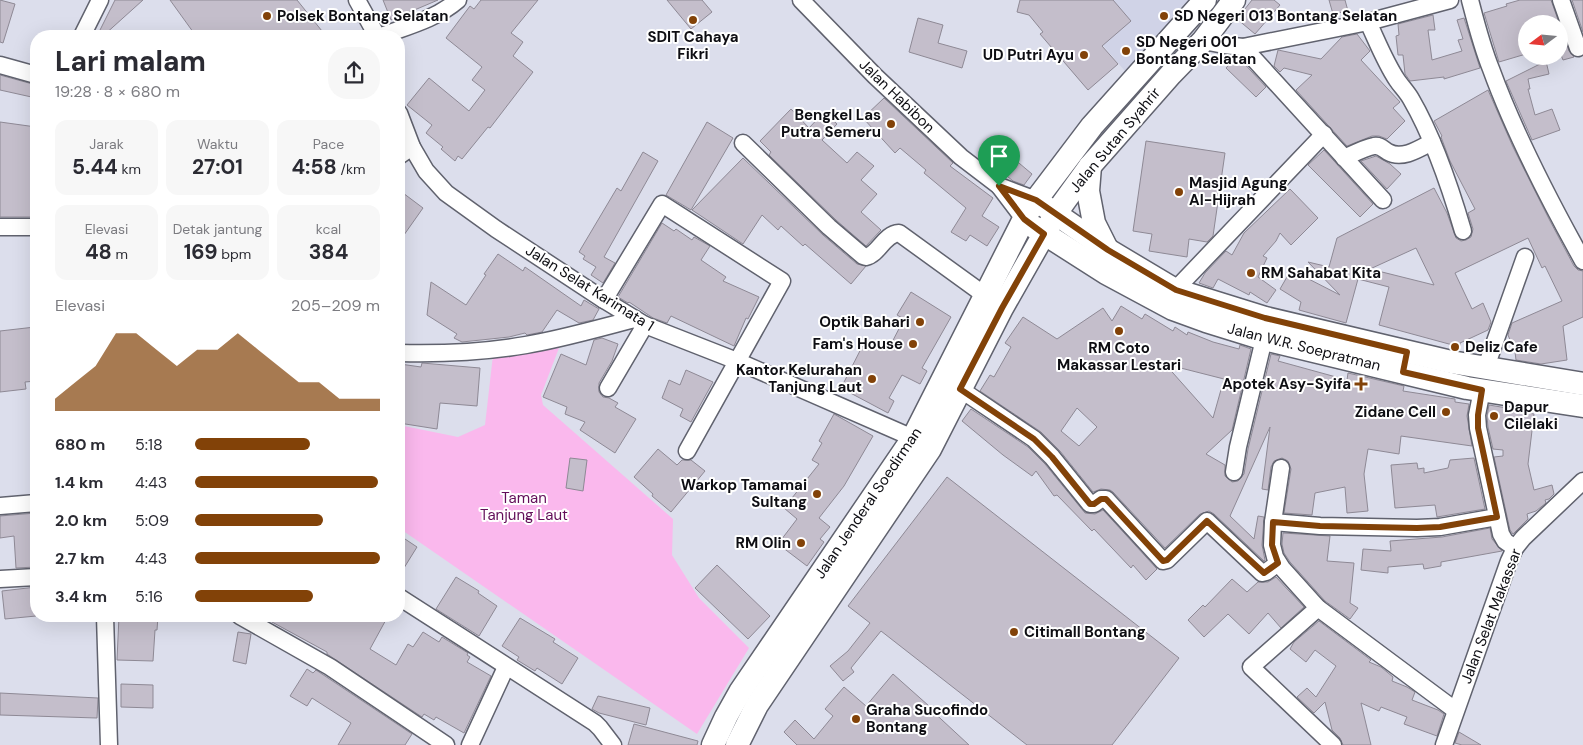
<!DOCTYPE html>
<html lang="id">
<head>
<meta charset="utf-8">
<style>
	body { margin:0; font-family:"DM Sans",sans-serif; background:#f7f7f7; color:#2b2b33; height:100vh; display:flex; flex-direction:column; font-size:19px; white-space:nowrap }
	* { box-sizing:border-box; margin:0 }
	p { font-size:16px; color:#7c7c81 }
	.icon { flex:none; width:28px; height:28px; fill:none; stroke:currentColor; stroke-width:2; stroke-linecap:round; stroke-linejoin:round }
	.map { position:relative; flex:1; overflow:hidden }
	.side { position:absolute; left:30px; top:30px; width:375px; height:592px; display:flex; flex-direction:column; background:#fff; border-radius:20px; box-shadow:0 5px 20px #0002 }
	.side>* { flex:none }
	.needle { width:32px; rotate:254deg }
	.fabs { position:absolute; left:1518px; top:15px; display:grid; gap:10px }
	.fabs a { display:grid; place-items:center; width:50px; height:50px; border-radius:50%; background:#fff; box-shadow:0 5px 20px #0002; font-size:25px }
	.pin { position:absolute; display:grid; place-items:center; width:42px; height:42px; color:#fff; margin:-51px -21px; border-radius:50% 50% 50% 0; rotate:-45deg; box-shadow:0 0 5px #0007 }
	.pin .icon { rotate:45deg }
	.round { display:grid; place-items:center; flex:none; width:52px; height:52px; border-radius:20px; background:#f7f7f7 }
	.headline { display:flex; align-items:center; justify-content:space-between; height:85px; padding:0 25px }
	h1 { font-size:28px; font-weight:700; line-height:38px }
	.stats { display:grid; grid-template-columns:repeat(3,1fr); gap:8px; height:85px; padding:5px 25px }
	.stats div { display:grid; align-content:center; border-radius:12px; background:#f7f7f7; text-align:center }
	.stats b { font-size:21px; font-weight:700 }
	.stats small { font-size:14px; font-weight:400 }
	.stats p { font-size:14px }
	.chart { height:140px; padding:10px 25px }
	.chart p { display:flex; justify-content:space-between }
	.chart svg { width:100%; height:90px; margin-top:5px; fill:#824208; opacity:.7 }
	ul { padding:0 25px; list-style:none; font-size:16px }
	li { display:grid; grid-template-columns:80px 60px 1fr; align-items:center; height:38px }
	li i { height:12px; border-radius:6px; background:#824208 }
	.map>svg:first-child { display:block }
	.built { fill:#d0d3e7 }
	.green { fill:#fab8ed }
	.building { fill:#c4becb; stroke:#8e8995; fill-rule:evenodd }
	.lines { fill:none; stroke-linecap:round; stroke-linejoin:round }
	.street-casing { stroke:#60626e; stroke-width:19 }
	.secondary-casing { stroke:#60626e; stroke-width:25 }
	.street { stroke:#fff; stroke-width:16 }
	.secondary { stroke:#fff; stroke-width:22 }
	.route-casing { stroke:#fff; stroke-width:10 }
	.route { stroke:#824208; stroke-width:6 }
	.poi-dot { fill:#824208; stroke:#fff; stroke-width:2 }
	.labels { text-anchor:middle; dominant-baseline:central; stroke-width:4; stroke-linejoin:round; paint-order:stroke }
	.poi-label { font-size:15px; font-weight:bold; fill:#0e0e13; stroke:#fff; text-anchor:start }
	.street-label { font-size:15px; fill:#0e0e13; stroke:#fff }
	.park-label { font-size:15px; fill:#620e59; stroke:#fff }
</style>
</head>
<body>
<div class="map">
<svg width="1583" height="745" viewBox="0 0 1583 745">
	<rect width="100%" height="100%" fill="#dcdeec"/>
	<path class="built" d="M1064,0H1191L1163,31L1125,71Z"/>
	<path class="green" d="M559,348L541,395L543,405L673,519L672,555L699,598L749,648L697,734L399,528V425L458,437L485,425L493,355Z"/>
	<g class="building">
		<path d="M0,0L15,4L3,43L0,42Z"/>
		<path d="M115,0H143L103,36H97Z"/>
		<path d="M170,0H297L326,36H196Z"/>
		<path d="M383,0H438L391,20Z"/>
		<path d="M481,0H538L511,33L523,42L513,56L533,72L490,128L488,127L462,159L458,156L455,161L441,149L443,147L426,133L432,125L407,105L429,78L469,111L485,90L472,80L482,67L446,38L470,6L474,9Z"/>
		<path d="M667,0H702L712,12L691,29Z"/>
		<path d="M1020,0H1113L1131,21L1102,46L1118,64L1088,90L1040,34L1043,32L1029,15L1017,12Z"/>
		<path d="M1252,0H1274L1280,5L1255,34L1237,19Z"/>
		<path d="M1329,0H1345L1348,11L1333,14Z"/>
		<path d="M1520,0H1551L1569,51L1574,57L1563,60L1559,50V24H1526V54L1499,62L1484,13L1507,6L1506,4Z"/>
		<path d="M1572,0H1583V32Z"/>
		<path d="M1433,15L1435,30H1428L1432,60L1462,51L1458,40L1463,39L1457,20L1464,18L1480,68L1444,79V77L1410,81L1405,74L1403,55H1398L1396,36L1399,35L1398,24Z"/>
		<path d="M918,18L943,25L938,43L967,51L962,68L909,52Z"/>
		<path d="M1357,34L1370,51L1361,60L1400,102L1393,108L1405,121L1387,139L1379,136H1372L1347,146L1296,90L1312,75L1284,68L1280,72L1274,66L1278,50L1321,59L1342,37Z"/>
		<path d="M1237,56L1266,87L1256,97L1226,68Z"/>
		<path d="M1546,61L1549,74L1528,79L1530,89H1528L1535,115L1552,109L1560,130L1532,140L1506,81Z"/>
		<path d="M0,75L36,85V98L0,90Z"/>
		<path d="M1488,90L1513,147L1549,219L1574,266L1578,270L1583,271V317L1563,326L1567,360L1541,364L1516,360L1515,352L1508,335L1512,323L1562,301L1545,266L1542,268L1528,238L1455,273L1472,309L1483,303L1491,322L1488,330L1460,343V347L1379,325L1389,287L1358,279L1346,323L1299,310L1301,302L1280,289L1291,270L1340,295L1308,262L1329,267L1337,238L1434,188L1447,213L1456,238L1461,241L1466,240L1471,237L1473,229L1468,213L1475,209L1450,161L1441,137L1442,136L1434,121ZM1416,248L1434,285L1370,269Z"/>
		<path d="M884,98L953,163L950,166L993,198L982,216L999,227L987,246L970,235L966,241L951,232L966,208L924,173L926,170L900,148L895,153L863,118Z"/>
		<path d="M791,109L809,128L824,112L837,124L822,140L847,163L857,152L874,166L861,180L877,194L861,212L881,230L866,246L836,220L769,155L771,152L760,141Z"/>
		<path d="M0,122L36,127L33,153H36L35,217H0Z"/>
		<path d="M707,122L733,138L691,210L666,195Z"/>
		<path d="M1146,141L1225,153L1213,236L1207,242L1189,239L1187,257L1149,251L1152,234L1133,231Z"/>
		<path d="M1324,150L1373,204L1360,217L1308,165Z"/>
		<path d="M643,152L658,161L604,257L615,263L603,283L591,275L596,267L583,259L585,256L579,252L617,188L621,191Z"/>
		<path d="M1376,156L1390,164L1401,174L1387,189L1361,161Z"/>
		<path d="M743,158L823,235L857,264L866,266L851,284L805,244L803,246L781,226L778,230L762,215L743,244L692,210Z"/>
		<path d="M1013,158L1032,174L1024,185L1013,181L1002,172Z"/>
		<path d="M1290,189L1318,218L1291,245L1280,233L1276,241L1263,256L1267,258L1258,277L1276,290L1267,303L1250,292L1249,295L1218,279L1213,288L1199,283L1205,273L1226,251L1232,255L1244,233Z"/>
		<path d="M399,190L423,208L399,242Z"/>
		<path d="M662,223L674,231L676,229L692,240L694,237L710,246L701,260L726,277L723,281L759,297L748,319L746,318L734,346L671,316L667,323L653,318L629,302L628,303L618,297Z"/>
		<path d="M498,254L523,271L525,267L581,306L584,300L599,309L593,320L579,323L557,310L542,332L527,335L525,333L509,337L462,342L454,338L457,334L427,315L431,282L466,305L486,275L484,274Z"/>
		<path d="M911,292L951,317L922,368L927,371L920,384L902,375L889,398L894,401L888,413L841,388L866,339L888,350L904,319L897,315Z"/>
		<path d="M1121,306L1142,319L1145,314L1173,331L1175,327L1187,335L1188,332L1213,342L1239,349L1240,345L1251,349L1232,430L1206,454L1225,465V476L1232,482L1238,481L1244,474L1248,449L1271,354L1280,356L1278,361L1347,380L1348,373L1404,386L1403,391L1455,399V402L1469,404L1467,416L1472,446L1401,436L1399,454L1368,449L1364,474L1368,511L1347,513L1345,487L1315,493L1312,515L1284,513L1291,469L1288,461L1282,458L1274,461L1271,467L1268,490L1262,489L1270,427L1230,516L1254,539L1258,516L1264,517L1262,545L1265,560L1264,561L1214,514L1209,511L1200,514L1165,548L1113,492L1110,490L1101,489L1093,492L1060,451L1041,432L980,391L990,375L994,377L1011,347L1005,343L1023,317L1057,339L1103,308L1112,321ZM1165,364L1224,379L1213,418ZM1077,408L1097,427L1079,446L1061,431Z"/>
		<path d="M35,327L36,347H32L36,381L25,382L26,389L0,392V331Z"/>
		<path d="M602,338L618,344L612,361L599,383V392L603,397L609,398L618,403L615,407L636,419L615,453L580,430L585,422L565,414L567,407L543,397L561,354L586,365L594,340Z"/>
		<path d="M422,363L480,368L477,406L440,403L437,429L399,423L400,364L421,367Z"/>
		<path d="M686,370L713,382L691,422L680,416L683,409L662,398L669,380L680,385Z"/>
		<path d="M1489,405L1507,408V410L1534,414L1528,464L1534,490L1552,485L1554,494L1549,499L1545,500L1546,503L1536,511L1527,514L1528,519L1513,534L1510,530L1494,457L1503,456V450L1493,449L1488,427L1487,416Z"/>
		<path d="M971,409L1028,447L1045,464L1085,513L1095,514L1103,510L1157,569L1146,580L1133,565L1131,568L1094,529L1092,531L1057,495L1054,496L1036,471L1032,476L1003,455L962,421Z"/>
		<path d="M834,414L873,436L844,486L819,518L830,527L820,539L824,542L807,566L778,544L797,519L784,508L819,464L812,460L822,443L819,441Z"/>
		<path d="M658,449L677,465L682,460H691L705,471L671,512L652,496L653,494L634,477Z"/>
		<path d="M570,458L587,460L583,491L566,488Z"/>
		<path d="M1474,458L1485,509L1437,517L1435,505L1395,508L1391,465L1417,463L1418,469L1424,468V473L1448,468L1450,460Z"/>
		<path d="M947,477L1179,658L1112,745H1027L881,631L851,668L854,672L843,681L830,666L848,651L870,623L848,606Z"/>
		<path d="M36,513V567L16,568L14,536L0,538V516Z"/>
		<path d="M1490,528L1492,539L1502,551L1441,562V566L1424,569L1423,564L1388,567V573L1361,570L1363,549L1391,551L1390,541L1442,537Z"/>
		<path d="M1283,533L1330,536L1327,561L1354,563L1350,603L1358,608L1350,619L1325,601L1290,562L1284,553L1282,544Z"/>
		<path d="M399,535L417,547L399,576Z"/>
		<path d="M717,565L770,616L748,639L695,588Z"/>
		<path d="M456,577L479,591L478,593L497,606L479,636L436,609Z"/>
		<path d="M1276,577L1304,607L1281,628L1268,613L1249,634L1228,614L1204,637L1188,620L1203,605L1205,607L1232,579L1247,592L1258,582H1268Z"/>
		<path d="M36,587V616L5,619L2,591Z"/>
		<path d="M119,616H158L157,630H155L153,661L117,660Z"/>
		<path d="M261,616H388L370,649L396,665L408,644L413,647L423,632L439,642L442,637L468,653L467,655L470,657L467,662L491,676L464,733L436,717L434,720L424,714L422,717L327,654V652Z"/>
		<path d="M520,618L555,639L553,642L578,658L562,684L537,668L535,671L517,660L519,657L502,646Z"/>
		<path d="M1319,621L1371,660L1369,662L1381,667L1393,677L1392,681L1407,687L1415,692L1412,700L1438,710L1444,714L1437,736L1404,724L1407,717L1381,707L1379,711L1361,703L1371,745H1343L1340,738L1332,730L1325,702L1314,713L1297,697L1307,688L1316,697L1336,666L1315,650L1306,662L1290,649L1294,642Z"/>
		<path d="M238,632L251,634L246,664L233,661Z"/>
		<path d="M307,669L313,673L316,670L412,734L405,745H338L351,723L312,698L307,706L290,696Z"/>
		<path d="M893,674L929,706L928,707L969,745H797L784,732L795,720L814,739L833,716L825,709L844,687L866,706Z"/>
		<path d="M121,684L153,685V708L121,707Z"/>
		<path d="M0,693L98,698L97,718L0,715Z"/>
		<path d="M598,696L650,708L646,725L599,713L592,709Z"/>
		<path d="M634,724L698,741L697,745H628Z"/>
		<path d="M1459,732L1481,745H1462L1455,743Z"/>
	</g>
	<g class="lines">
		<defs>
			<g id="street">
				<path d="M357,0L377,36"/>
				<path d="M801,0L875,76L961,157L999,186L1024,219"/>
				<path d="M1470,0C1476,23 1482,47 1491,69C1515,135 1549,200 1583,261"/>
				<path d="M1561,0L1578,48"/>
				<path d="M1368,22C1377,41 1385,62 1397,80C1401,86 1407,92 1411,99C1432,135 1451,190 1463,231"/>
				<path d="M82,36L100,0"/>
				<path d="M381,36C408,26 436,19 458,0"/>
				<path d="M1203,41L1224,45L1243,47L1368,22L1450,0"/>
				<path d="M1243,47L1383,200"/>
				<path d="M0,65L36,75"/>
				<path d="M399,113L412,147L426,171L446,193L496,229L604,300L645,325L737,361L913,438"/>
				<path d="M743,143L829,227L863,256L866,257C879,254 884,234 899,233L986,296"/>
				<path d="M399,156L412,147"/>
				<path d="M1344,158C1353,154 1364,148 1374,146C1380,145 1383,149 1388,152C1402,160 1419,149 1432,142"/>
				<path d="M999,186L1036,200"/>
				<path d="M0,227H36"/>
				<path d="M1175,290L1324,134"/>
				<path d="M604,300L662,204L782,281L687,451"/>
				<path d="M399,353C439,354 486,352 526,345C562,339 599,328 635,319"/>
				<path d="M1486,367L1525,257"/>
				<path d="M608,388L645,325"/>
				<path d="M960,389L1034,439L1052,457L1090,504H1094L1101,499H1106L1163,561L1167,560L1207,521L1262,573L1266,572L1278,563"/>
				<path d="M1482,390L1477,415L1478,428L1501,534L1505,541L1515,548"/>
				<path d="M1281,468L1273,522L1272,545L1275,557L1282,568L1318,608L1455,710"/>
				<path d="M1234,472L1238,447L1264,339"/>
				<path d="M0,506L36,503"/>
				<path d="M1273,522L1320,526L1417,528L1440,527L1497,517"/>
				<path d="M0,579L36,577"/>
				<path d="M399,597L595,723L600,728L613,745"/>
				<path d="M1318,608L1251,667L1333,745"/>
				<path d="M105,616L109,745"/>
				<path d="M240,616L330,667L446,745"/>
				<path d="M470,745L506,667"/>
				<path d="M1444,745L1509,561L1515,548L1523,538L1583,481"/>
			</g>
			<g id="secondary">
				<path d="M1090,166L1088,191L1094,223L1107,249"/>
				<path d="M1043,205L1108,250L1175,290L1265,318L1451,362L1583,384"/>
				<path d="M1034,227L1106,273L1173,309L1206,321L1264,339L1467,388L1583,406"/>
				<path d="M713,745L726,717L740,692L913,438L1024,219L1036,200L1092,126L1205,0"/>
				<path d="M737,745L757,705L930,449L1002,308L1056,213L1090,166L1171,74L1203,41L1234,0"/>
			</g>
		</defs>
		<use href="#street" class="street-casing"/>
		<use href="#secondary" class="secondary-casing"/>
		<use href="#street" class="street"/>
		<use href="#secondary" class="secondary"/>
	</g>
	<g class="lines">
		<defs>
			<path id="route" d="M999,186L1036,200L1108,250L1176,290L1265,318L1407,352L1403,372L1482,390L1478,415V428L1497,517L1440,527L1417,528L1320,526L1273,522L1272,545L1278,563L1264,573L1207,521L1167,560L1163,561L1106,499H1101L1094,504H1090L1052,457L1034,439L960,389L1002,308L1044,234L1024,219Z"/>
		</defs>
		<use href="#route" class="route-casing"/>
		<use href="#route" class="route"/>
	</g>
	<g class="poi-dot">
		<circle cx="267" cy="16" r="5"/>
		<circle cx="1164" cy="16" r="5"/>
		<circle cx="693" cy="20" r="5"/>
		<circle cx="1126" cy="51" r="5"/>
		<circle cx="1084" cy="55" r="5"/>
		<circle cx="891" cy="124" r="5"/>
		<circle cx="1179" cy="192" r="5"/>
		<circle cx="1251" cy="273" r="5"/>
		<circle cx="920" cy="322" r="5"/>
		<circle cx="1119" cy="331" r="5"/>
		<circle cx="913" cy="344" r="5"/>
		<circle cx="1455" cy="347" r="5"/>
		<circle cx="872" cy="379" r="5"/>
		<path d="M1358.5 376.5h5v5h5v5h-5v5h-5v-5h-5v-5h5z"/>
		<circle cx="1446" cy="412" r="5"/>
		<circle cx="1494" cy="416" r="5"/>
		<circle cx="817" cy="494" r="5"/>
		<circle cx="801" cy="543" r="5"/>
		<circle cx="1014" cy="632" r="5"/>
		<circle cx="856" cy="719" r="5"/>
	</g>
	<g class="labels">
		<g class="poi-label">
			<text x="277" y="16">Polsek Bontang Selatan</text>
			<text x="1174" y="16">SD Negeri 013 Bontang Selatan</text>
			<text x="693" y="37" text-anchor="middle">SDIT Cahaya<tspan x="693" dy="17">Fikri</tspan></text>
			<text x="1136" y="42">SD Negeri 001<tspan x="1136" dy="17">Bontang Selatan</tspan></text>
			<text x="1074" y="55" text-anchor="end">UD Putri Ayu</text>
			<text x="881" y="115" text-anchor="end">Bengkel Las<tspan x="881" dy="17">Putra Semeru</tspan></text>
			<text x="1189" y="183">Masjid Agung<tspan x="1189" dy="17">Al-Hijrah</tspan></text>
			<text x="1261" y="273">RM Sahabat Kita</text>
			<text x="910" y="322" text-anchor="end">Optik Bahari</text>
			<text x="903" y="344" text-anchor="end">Fam's House</text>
			<text x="1465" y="347">Deliz Cafe</text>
			<text x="1119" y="348" text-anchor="middle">RM Coto<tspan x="1119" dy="17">Makassar Lestari</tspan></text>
			<text x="862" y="370" text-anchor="end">Kantor Kelurahan<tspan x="862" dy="17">Tanjung Laut</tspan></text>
			<text x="1351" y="384" text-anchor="end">Apotek Asy-Syifa</text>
			<text x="1504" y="407">Dapur<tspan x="1504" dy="17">Cilelaki</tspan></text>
			<text x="1436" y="412" text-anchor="end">Zidane Cell</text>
			<text x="807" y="485" text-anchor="end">Warkop Tamamai<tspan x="807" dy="17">Sultang</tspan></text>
			<text x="791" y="543" text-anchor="end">RM Olin</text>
			<text x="1024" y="632">Citimall Bontang</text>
			<text x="866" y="710">Graha Sucofindo<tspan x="866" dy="17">Bontang</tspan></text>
		</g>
		<g class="street-label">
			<text transform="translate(897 96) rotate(44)">Jalan Habibon</text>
			<text transform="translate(1115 140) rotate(-50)">Jalan Sutan Syahrir</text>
			<text transform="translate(590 288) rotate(32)">Jalan Selat Karimata 1</text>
			<text transform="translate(1304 347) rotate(14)">Jalan W.R. Soepratman</text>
			<text transform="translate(868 503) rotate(-56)">Jalan Jenderal Soedirman</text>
			<text transform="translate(1491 616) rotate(-69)">Jalan Selat Makassar</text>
		</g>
		<g class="park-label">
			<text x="524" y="498">Taman<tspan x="524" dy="17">Tanjung Laut</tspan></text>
		</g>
	</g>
</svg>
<div class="fabs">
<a><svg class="needle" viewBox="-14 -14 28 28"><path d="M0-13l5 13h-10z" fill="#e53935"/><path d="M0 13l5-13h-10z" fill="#7c7c81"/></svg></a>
</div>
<div class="pin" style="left:999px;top:186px;background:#1e9e55"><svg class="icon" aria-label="arrive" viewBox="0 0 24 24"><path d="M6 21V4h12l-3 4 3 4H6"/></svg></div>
<section class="side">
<div class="headline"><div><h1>Lari malam</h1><p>19:28 · 8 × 680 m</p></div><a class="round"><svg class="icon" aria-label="share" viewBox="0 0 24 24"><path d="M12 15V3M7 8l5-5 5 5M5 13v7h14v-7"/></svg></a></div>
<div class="stats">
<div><p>Jarak</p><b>5.44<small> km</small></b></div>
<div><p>Waktu</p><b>27:01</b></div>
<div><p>Pace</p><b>4:58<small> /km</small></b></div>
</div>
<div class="stats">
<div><p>Elevasi</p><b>48<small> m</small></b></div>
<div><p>Detak jantung</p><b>169<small> bpm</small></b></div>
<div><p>kcal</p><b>384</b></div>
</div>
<div class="chart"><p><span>Elevasi</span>205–209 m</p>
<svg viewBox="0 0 160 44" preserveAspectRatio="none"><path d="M0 44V38L10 30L20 22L30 6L40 6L50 14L60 22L70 14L80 14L90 6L100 14L110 22L120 30L130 30L140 38L150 38L160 38V44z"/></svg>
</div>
<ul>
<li><b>680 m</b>5:18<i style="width:62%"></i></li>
<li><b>1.4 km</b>4:43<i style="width:99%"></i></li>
<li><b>2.0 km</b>5:09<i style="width:69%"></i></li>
<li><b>2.7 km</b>4:43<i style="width:100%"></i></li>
<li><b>3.4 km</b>5:16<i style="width:64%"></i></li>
</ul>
</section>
</div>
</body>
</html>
